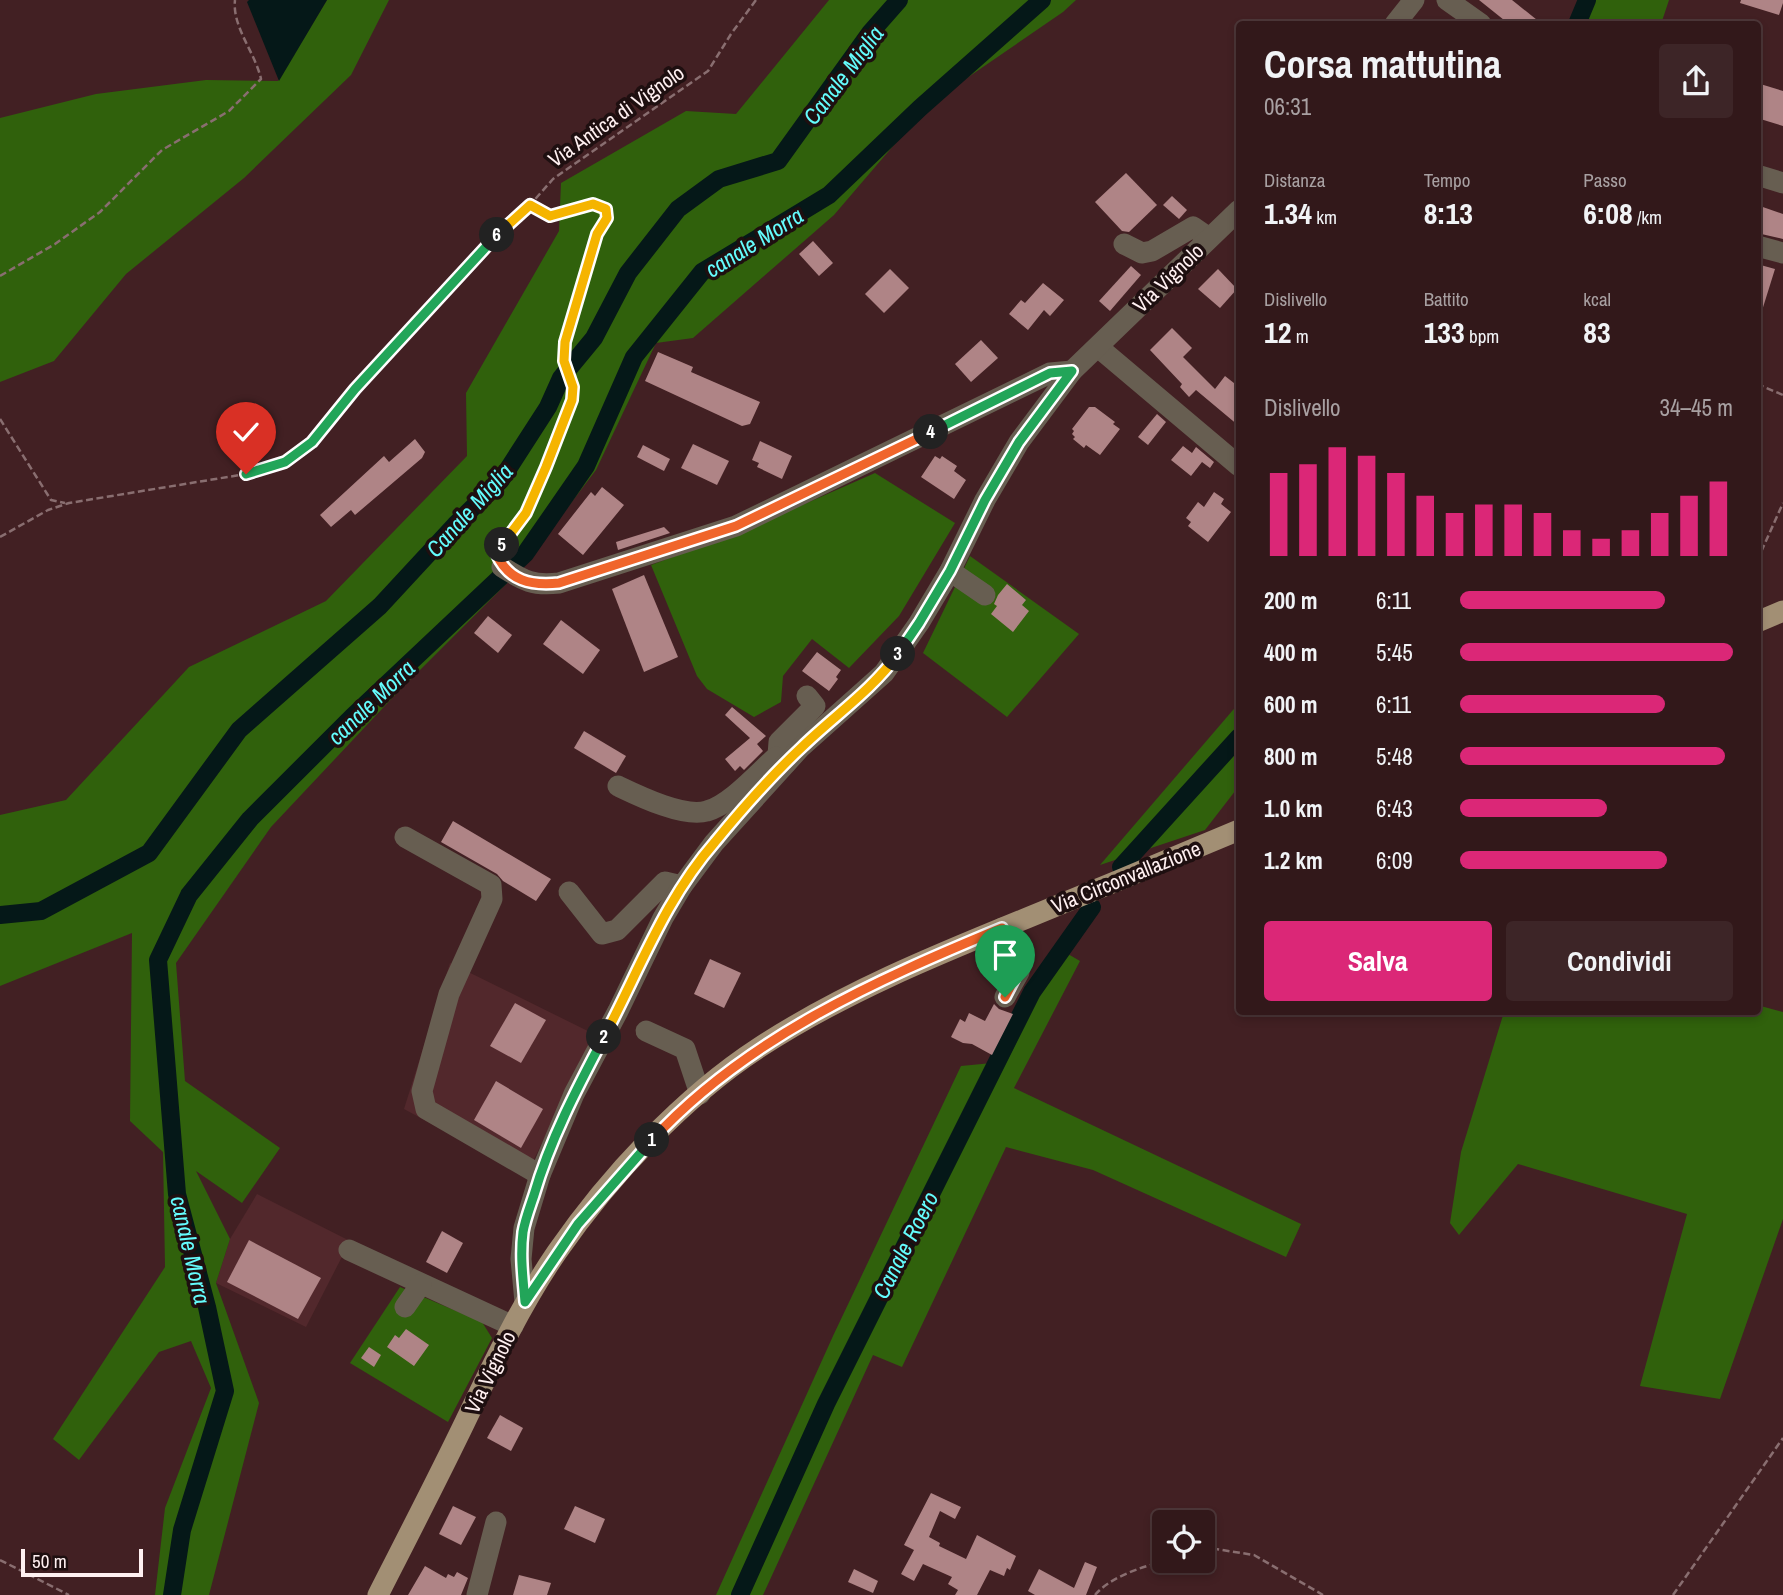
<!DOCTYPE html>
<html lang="it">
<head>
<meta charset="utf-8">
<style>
	body { margin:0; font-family:"Archivo Narrow",sans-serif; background:#3d2527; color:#f1f3f6; height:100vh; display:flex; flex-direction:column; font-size:26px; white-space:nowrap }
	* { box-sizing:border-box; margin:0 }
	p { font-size:23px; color:#a8a0a2 }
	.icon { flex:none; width:38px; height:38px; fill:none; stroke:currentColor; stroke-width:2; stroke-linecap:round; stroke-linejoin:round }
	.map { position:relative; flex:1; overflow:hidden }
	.panel { position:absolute; left:1236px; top:21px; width:525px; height:994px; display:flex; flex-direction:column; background:#32181a; border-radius:7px; box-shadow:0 4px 10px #0003,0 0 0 2px #4d3739 }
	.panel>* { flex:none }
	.controls { position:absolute; left:1152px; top:1510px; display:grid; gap:14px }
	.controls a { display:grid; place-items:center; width:63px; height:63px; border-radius:7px; background:#32181a; box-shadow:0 4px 10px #0003,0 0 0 2px #4d3739; font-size:35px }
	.scale { position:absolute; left:21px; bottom:18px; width:122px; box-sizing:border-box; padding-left:7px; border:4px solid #fff0f1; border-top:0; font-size:19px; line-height:24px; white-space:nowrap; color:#fff0f1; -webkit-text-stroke:5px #1e0f10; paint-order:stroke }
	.pin { position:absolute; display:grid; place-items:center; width:60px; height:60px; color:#fff; margin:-72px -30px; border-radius:50% 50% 50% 0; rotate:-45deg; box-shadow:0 0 7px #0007 }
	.pin .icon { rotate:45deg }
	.km { position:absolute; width:35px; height:35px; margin:-18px; border-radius:50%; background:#222; color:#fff; font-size:19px; line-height:35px; text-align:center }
	.round { display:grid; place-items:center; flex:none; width:74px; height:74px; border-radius:7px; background:#3d2527 }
	.head { display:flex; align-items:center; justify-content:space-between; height:119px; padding:0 28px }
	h1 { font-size:38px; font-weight:800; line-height:52px }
	.metrics { display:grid; grid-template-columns:repeat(3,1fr); gap:10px; height:119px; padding:7px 28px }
	.metrics div { display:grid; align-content:center }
	.metrics b { font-size:30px; font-weight:800 }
	.metrics small { font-size:19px; font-weight:400 }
	.metrics p { font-size:19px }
	.chart { height:196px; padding:14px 28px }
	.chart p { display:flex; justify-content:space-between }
	.chart svg { width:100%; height:126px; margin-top:7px; stroke:#db2777; stroke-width:6 }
	.primary-button { display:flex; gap:14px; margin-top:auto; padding:14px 28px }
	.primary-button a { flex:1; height:80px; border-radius:7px; background:#db2777; color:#fff; font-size:28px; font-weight:800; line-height:80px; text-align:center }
	.primary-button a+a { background:#3d2527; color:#f1f3f6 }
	ul { padding:0 28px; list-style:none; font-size:23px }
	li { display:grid; grid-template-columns:112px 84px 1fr; align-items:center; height:52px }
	li i { height:18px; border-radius:9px; background:#db2777 }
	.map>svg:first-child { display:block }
	.built { fill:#52282c }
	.green { fill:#30610c }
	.water { fill:#051818 }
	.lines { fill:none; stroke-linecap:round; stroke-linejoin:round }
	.canal { stroke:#051818; stroke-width:18 }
	.building { fill:#af8486 }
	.path { stroke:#896e70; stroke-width:2.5; stroke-dasharray:7 3.5; stroke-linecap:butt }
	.minor { stroke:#675e51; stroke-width:21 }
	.major { stroke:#a28f74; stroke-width:21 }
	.split-1-casing { stroke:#fff; stroke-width:14 }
	.split-2-casing { stroke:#fff; stroke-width:14 }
	.split-3-casing { stroke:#fff; stroke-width:14 }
	.split-4-casing { stroke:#fff; stroke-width:14 }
	.split-5-casing { stroke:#fff; stroke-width:14 }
	.split-6-casing { stroke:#fff; stroke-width:14 }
	.split-7-casing { stroke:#fff; stroke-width:14 }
	.split-1 { stroke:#f0652b; stroke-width:9 }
	.split-2 { stroke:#22a559; stroke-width:9 }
	.split-3 { stroke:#f5b400; stroke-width:9 }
	.split-4 { stroke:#22a559; stroke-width:9 }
	.split-5 { stroke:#f0652b; stroke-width:9 }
	.split-6 { stroke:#f5b400; stroke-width:9 }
	.split-7 { stroke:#22a559; stroke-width:9 }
	.labels { text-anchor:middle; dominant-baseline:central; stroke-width:7; stroke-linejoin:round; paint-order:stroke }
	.street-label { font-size:21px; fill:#fff0f1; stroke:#1e0f10 }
	.water-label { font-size:23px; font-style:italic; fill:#64fcfd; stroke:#1e0f10 }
</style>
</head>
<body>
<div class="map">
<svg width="1783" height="1595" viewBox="0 0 1783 1595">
	<rect width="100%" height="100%" fill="#422023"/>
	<g class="built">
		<path d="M450,963L596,1035L526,1175L404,1109Z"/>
		<path d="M257,1194L350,1241L306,1327L216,1283L230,1239Z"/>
	</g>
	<g class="green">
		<path d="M327,0H389L351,75L244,178L126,274L54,361L0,382V118L96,94L206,80L278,81Z"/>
		<path d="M829,0H1076L1063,12L929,104L834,215L693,338L656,343L596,470L520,570L397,693L271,827L176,963L185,1081L280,1148L242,1203L196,1171L230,1239L216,1283L259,1403L209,1595H155L165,1508L211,1388L191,1341L159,1352L79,1460L53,1439L165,1267L163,1152L130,1121L132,933L0,986V815L66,800L189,667L326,601L467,456L466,393L559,231L561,183L686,111L736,114Z"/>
		<path d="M1593,0H1669L1661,24H1568L1586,18Z"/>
		<path d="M875,473L955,523L899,616L849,668L812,639L783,676L781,702L754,717L707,689L697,676L651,565L741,532Z"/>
		<path d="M970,556L1079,634L1007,717L923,653Z"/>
		<path d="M1239,703V786L1205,830L1100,865Z"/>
		<path d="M1056,947L1080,961L1014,1088L1301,1224L1286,1257L1093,1170L1006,1147L902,1367L873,1355L763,1595H716L833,1336L961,1066L992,1063L1021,1007L1025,991Z"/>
		<path d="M1757,1005L1783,1012V1219L1720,1399L1640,1386L1687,1214L1518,1164L1459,1235L1450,1223L1461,1152L1504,1012H1757Z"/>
		<path d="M400,1287L482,1322L492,1338L448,1422L350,1363Z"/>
	</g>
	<path class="water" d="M249,0H327L279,81L247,2Z"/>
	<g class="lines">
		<g class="canal">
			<path d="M1577,24L1587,0"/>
			<path d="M1121,867L1239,737"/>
			<path d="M0,915L41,911L149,853L239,730L380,606L455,525L501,480L548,407L561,378L594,338L628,273L678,209L719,179L778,161L870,33L899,0"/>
			<path d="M172,1595L182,1530L225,1391L207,1307L177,1194L158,960L189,895L250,819L352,717L525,554L586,466L634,357L702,272L829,195L920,108L1042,0"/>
			<path d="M740,1595L826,1404L1032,992L1092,907"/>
		</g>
	</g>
	<g class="building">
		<path d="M1479,0H1512L1542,24H1509Z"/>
		<path d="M1741,0H1783V3L1779,15L1740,3Z"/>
		<path d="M1757,83L1783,91V126L1757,118Z"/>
		<path d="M1126,173L1157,205L1129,232L1122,231L1095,202Z"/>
		<path d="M1172,196L1187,210L1179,219L1163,205Z"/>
		<path d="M1757,205L1783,214V239L1757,233Z"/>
		<path d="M813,241L833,263L819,276L799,254Z"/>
		<path d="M1757,264L1775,269L1760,317H1757Z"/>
		<path d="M1131,266L1141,275L1110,311L1099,301Z"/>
		<path d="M890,269L909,288L884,313L865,294Z"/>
		<path d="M1218,269L1237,289L1220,308L1198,289Z"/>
		<path d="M1043,283L1064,300L1050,316L1044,310L1028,330L1009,314L1021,300L1025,303Z"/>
		<path d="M1172,328L1192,348L1183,357L1215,389L1225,376L1239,387V426L1196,390L1189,397L1180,387L1182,384L1150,350Z"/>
		<path d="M981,340L998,358L971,382L955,364Z"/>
		<path d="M658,352L693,367L691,372L760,402L750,424L742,426L645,381Z"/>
		<path d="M1089,407H1095L1115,422L1113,424L1120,429L1100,455L1086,445L1084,448L1073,439L1075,437L1072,434L1074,431L1072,429Z"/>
		<path d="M1157,414L1166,422L1148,445L1138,437Z"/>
		<path d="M415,439L425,452L422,458L355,515L351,510L331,527L320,515L384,456L389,462Z"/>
		<path d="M760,441L792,456L782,479L757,467L759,463L752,460Z"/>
		<path d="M693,444L729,461L717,485L681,468Z"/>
		<path d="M643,445L670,459L664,471L637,457Z"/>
		<path d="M1183,446L1192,453L1196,447L1214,462L1210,468L1202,462L1191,476L1171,460Z"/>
		<path d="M935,456L940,459L942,456L957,466L954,471L966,480L954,499L921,477Z"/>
		<path d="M602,487L624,505L583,555L558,534L591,492L595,496Z"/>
		<path d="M1214,492L1224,499L1221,504L1231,512L1208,542L1188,526L1191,522L1186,518L1198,502L1204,507Z"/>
		<path d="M664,527L670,533L618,550L616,542Z"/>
		<path d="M644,575L678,657L644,672L612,589Z"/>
		<path d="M1007,584L1026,600L1022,605L1029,611L1013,632L991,614L997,606L994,604L998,595Z"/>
		<path d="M488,616L512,635L498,653L474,633Z"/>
		<path d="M561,620L600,650L583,674L543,644Z"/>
		<path d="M817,652L841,670L836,677L838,679L829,691L802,671Z"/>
		<path d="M732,707L766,736L757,744L763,751L744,770L740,766L735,771L725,759L750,738L725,715Z"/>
		<path d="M584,731L626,756L616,773L574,748Z"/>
		<path d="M453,821L551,879L536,901L503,881L497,874L441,842Z"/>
		<path d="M710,959L741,973L724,1008L694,994Z"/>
		<path d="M515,1003L546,1020L521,1063L490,1046Z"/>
		<path d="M994,1004L999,1009L1013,1014L992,1055L972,1044L963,1043L951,1037L960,1019L965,1022L969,1013L985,1021Z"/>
		<path d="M496,1081L543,1109L521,1148L474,1120Z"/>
		<path d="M442,1231L463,1243L447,1273L426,1262Z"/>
		<path d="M249,1240L321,1278L298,1319L227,1282Z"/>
		<path d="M406,1329L429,1345L414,1366L387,1347L395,1335L399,1338Z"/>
		<path d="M369,1347L381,1355L374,1367L361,1358Z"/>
		<path d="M500,1415L523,1428L511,1451L487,1438Z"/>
		<path d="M931,1493L961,1507L955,1519L940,1511L929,1537L940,1543L939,1546L966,1559L977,1535L1016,1556L1010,1570L1007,1568L1004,1576L990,1570L977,1595H955L958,1590L948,1584L952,1577L923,1564L914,1581L901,1574L914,1550L904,1545Z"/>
		<path d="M453,1506L476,1517L461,1545L439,1534Z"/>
		<path d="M575,1506L605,1519L595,1543L564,1529Z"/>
		<path d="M1085,1562L1097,1567L1086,1595H1035L1028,1591L1039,1569L1074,1588Z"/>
		<path d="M425,1566L446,1578L448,1574L454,1577L457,1572L468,1578L461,1595H408Z"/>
		<path d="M854,1569L878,1581L873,1593L848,1582Z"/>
		<path d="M519,1575L551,1583L547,1595H513Z"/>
	</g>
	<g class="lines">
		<g class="path">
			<path d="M0,276L55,244L100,212L162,150L229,111L261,79C255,52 232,27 235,0"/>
			<path d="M1757,384L1783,395"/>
			<path d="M0,419L51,500L65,503"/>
			<path d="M0,537L48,510L69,503L246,474L285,462L312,441L355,389L484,247L530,205L553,179L708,71L731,34L756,0"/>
			<path d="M499,549L526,513L546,467L571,400L573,387L564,361L565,342L597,234L607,218L606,209L593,204L550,216L530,205"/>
			<path d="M1757,561L1783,503"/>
			<path d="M1202,1550L1209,1548L1254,1555L1323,1595"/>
			<path d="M0,1560L69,1595"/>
			<path d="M1095,1595C1110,1577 1142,1567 1164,1561"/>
			<path d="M1673,1595L1783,1438"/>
		</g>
		<g class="minor">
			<path d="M1447,0L1481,24"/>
			<path d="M1395,24L1414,0"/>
			<path d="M1757,175L1783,183"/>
			<path d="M1124,244L1142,253L1152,251L1193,227L1209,238"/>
			<path d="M1757,246L1783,253"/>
			<path d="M1098,347L1239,466"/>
			<path d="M502,567C524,581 533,586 559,583L736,526L1050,373L1072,371"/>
			<path d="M950,571L985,595"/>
			<path d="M786,763L778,755L779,742L815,706L807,696"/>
			<path d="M618,786C639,796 684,818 707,811C730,805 758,773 776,757"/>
			<path d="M405,837L491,885L492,899L449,994L422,1091L426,1109L540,1175"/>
			<path d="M569,892L602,934L617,930L665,882L682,886"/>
			<path d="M1002,928L1019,972L1005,997"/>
			<path d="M646,1031L685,1049L700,1094"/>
			<path d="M349,1250L513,1326"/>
			<path d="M525,1302L521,1259L524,1228L540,1175L574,1094L618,1011L663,918L682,886L714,843L800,748L884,673L919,623L950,571L985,500L1019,442L1072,371L1239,210"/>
			<path d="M405,1307L421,1284"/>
			<path d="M477,1595L496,1522"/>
		</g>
		<g class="major">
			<path d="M1757,622L1783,611"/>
			<path d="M378,1595C407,1538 437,1480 465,1422C493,1364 520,1306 557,1252C609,1177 683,1097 760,1047C843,993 936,955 1027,918C1098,889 1168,860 1239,830"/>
		</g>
	</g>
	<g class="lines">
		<defs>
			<path id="split-1" d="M652,1140C746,1038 876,980 1002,928L1018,972L1005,997"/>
			<path id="split-2" d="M604,1037C577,1088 550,1140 534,1195C530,1207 525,1220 523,1232C520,1256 523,1278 525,1302L578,1224L652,1140"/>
			<path id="split-3" d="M604,1037C639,971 665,899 715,842C742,809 771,776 802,747C834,716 872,690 898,654"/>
			<path id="split-4" d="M898,654L919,623L950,571L985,500L1019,442L1072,371L1050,373L931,432"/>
			<path id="split-5" d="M502,545L496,553C508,581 531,586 559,583L736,526L931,432"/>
			<path id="split-6" d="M497,235L530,205L550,216L593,204L606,209L607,218L597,234L565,342L564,361L573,387L572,400L546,467L526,513L502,545"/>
			<path id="split-7" d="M246,474L285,462L312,442L355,389L497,235"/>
		</defs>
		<use href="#split-1" class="split-1-casing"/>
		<use href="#split-2" class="split-2-casing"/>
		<use href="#split-3" class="split-3-casing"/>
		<use href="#split-4" class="split-4-casing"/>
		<use href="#split-5" class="split-5-casing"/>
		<use href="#split-6" class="split-6-casing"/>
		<use href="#split-7" class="split-7-casing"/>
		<use href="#split-1" class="split-1"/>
		<use href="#split-2" class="split-2"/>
		<use href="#split-3" class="split-3"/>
		<use href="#split-4" class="split-4"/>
		<use href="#split-5" class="split-5"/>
		<use href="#split-6" class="split-6"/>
		<use href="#split-7" class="split-7"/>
	</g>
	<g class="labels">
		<g class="street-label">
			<text transform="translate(616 116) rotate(-35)">Via Antica di Vignolo</text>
			<text transform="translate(1168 278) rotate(-44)">Via Vignolo</text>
			<text transform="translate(1126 877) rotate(-22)">Via Circonvallazione</text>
			<text transform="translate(490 1372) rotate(-64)">Via Vignolo</text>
		</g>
		<g class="water-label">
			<text transform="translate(843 75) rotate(-53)">Canale Miglia</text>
			<text transform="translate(754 242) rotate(-32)">canale Morra</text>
			<text transform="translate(469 510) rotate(-48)">Canale Miglia</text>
			<text transform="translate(371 702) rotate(-44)">canale Morra</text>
			<text transform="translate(905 1245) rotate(-63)">Canale Roero</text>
			<text transform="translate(191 1250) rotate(77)">canale Morra</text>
		</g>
	</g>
</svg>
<div class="controls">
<a><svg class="icon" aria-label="locate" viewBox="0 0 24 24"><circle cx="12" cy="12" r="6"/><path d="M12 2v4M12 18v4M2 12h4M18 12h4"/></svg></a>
</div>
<div class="scale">50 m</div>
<div class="pin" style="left:1005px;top:997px;background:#1e9e55"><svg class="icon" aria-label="arrive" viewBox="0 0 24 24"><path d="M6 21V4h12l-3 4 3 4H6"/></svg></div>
<div class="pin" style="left:246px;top:474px;background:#d93025"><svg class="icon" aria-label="check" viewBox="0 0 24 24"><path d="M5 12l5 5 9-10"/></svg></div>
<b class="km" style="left:652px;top:1140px">1</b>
<b class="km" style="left:604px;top:1037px">2</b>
<b class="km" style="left:898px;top:654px">3</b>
<b class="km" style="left:931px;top:432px">4</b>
<b class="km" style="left:502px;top:545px">5</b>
<b class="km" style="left:497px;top:235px">6</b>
<section class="panel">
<div class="head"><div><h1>Corsa mattutina</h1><p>06:31</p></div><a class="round"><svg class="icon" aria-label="share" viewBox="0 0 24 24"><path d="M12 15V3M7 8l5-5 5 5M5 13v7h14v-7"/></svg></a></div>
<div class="metrics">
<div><p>Distanza</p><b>1.34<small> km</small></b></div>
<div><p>Tempo</p><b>8:13</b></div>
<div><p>Passo</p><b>6:08<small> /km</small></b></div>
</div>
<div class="metrics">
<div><p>Dislivello</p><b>12<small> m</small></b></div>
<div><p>Battito</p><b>133<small> bpm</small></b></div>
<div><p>kcal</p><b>83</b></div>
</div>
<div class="chart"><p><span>Dislivello</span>34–45 m</p>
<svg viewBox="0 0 160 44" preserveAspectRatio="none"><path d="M5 44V15M15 44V12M25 44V6M35 44V9M45 44V15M55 44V23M65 44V29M75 44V26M85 44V26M95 44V29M105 44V35M115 44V38M125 44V35M135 44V29M145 44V23M155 44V18"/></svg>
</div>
<ul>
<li><b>200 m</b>6:11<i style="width:75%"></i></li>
<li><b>400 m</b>5:45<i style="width:100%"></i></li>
<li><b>600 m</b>6:11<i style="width:75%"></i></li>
<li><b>800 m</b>5:48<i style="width:97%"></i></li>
<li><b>1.0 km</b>6:43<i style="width:54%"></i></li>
<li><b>1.2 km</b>6:09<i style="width:76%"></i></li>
</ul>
<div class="primary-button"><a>Salva</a><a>Condividi</a></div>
</section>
</div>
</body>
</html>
